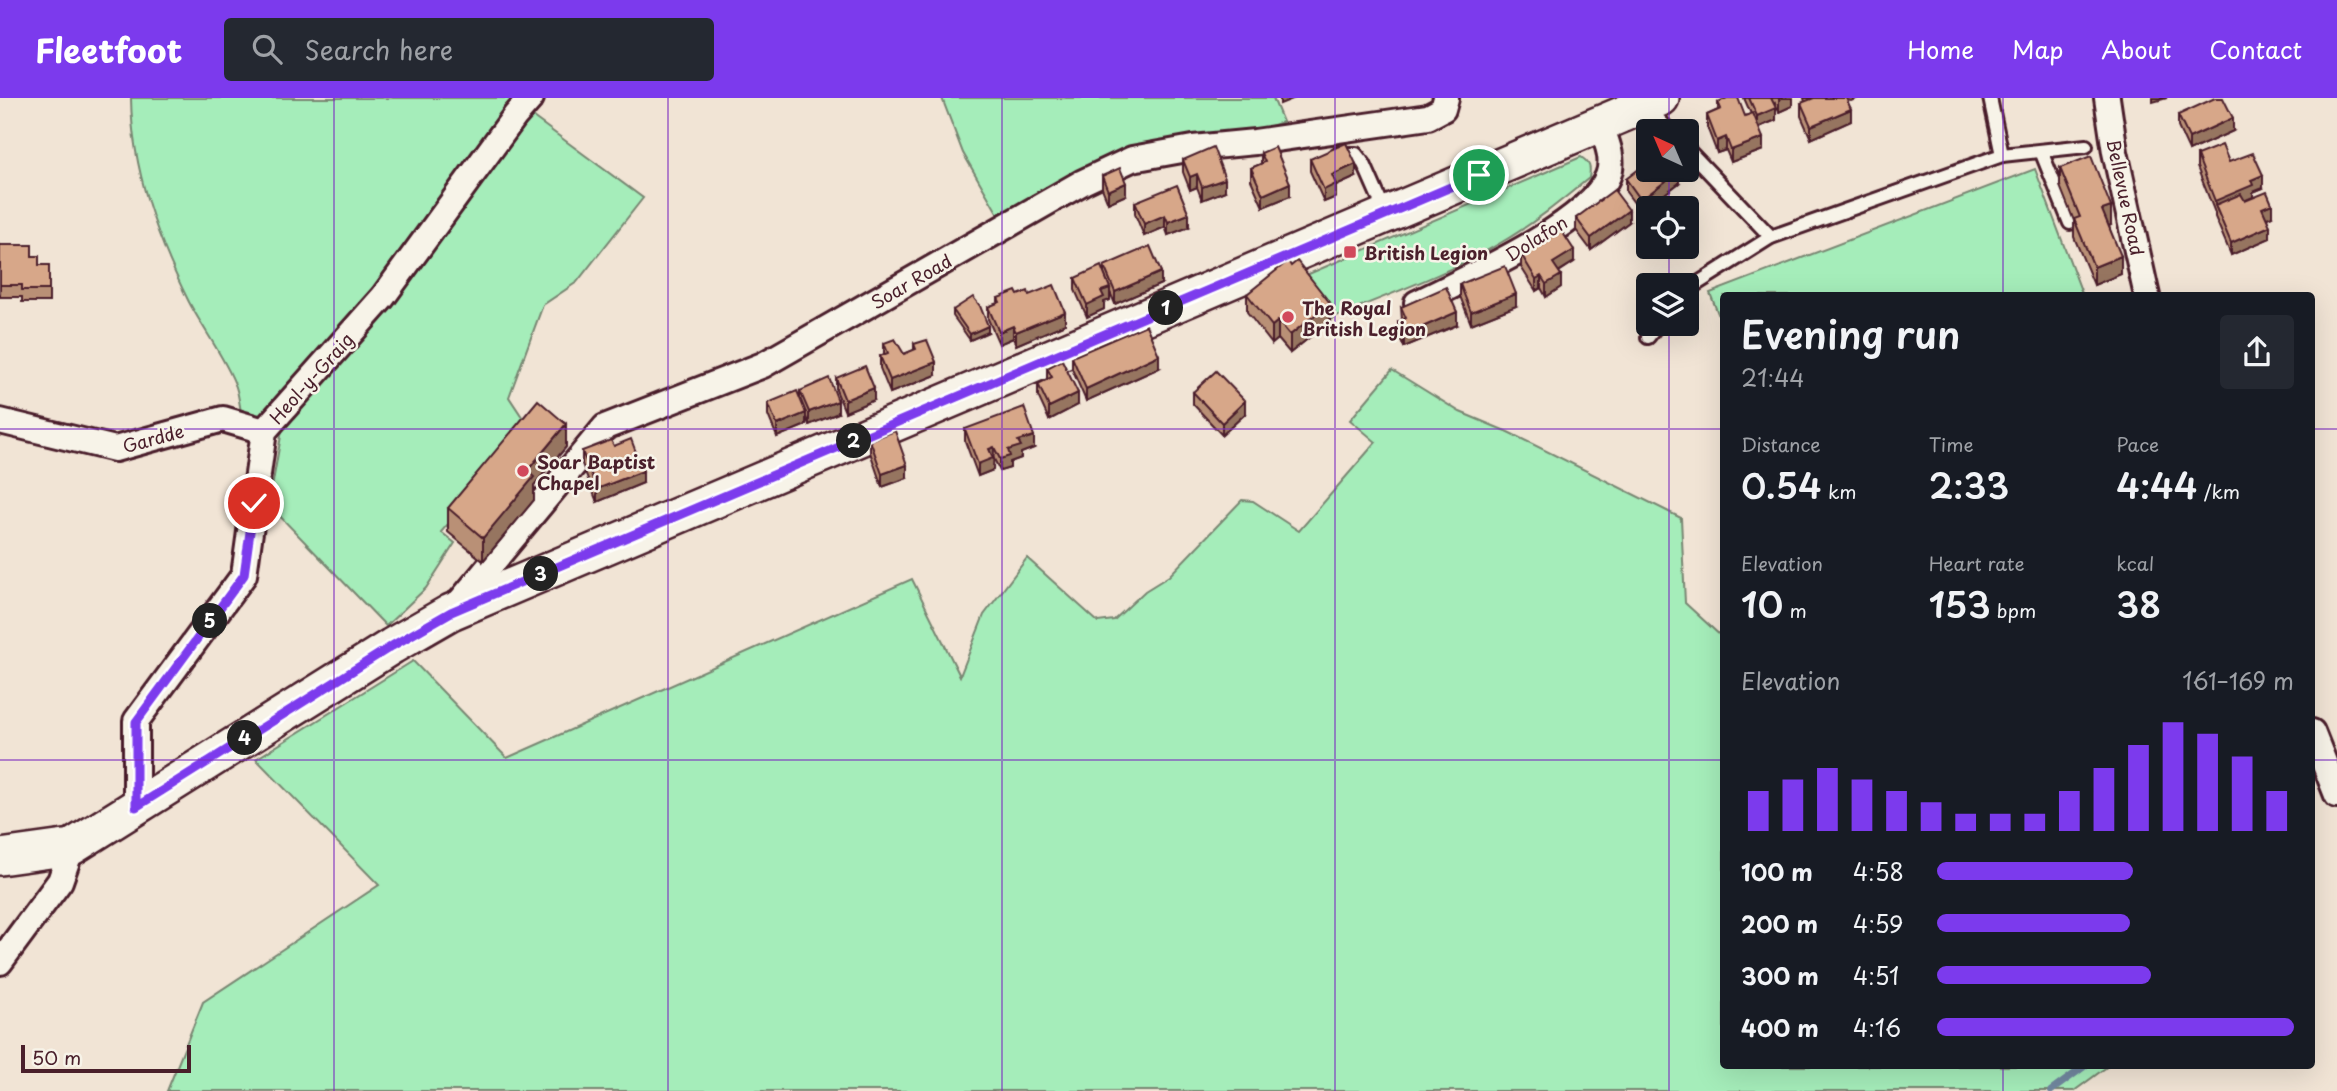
<!DOCTYPE html>
<html lang="en">
<head>
<meta charset="utf-8">
<style>
	body { margin:0; font-family:"Playpen Sans",sans-serif; background:#242831; color:#f1f3f6; height:100vh; display:flex; flex-direction:column; font-size:26px; white-space:nowrap }
	* { box-sizing:border-box; margin:0 }
	p { font-size:23px; color:#9ea1a6 }
	.icon { flex:none; width:38px; height:38px; fill:none; stroke:currentColor; stroke-width:2; stroke-linecap:round; stroke-linejoin:round }
	.map { position:relative; flex:1; overflow:hidden }
	.drawer { position:absolute; left:1720px; top:194px; width:595px; height:777px; display:flex; flex-direction:column; background:#171b24; border-radius:7px; box-shadow:0 7px 28px #0002 }
	.drawer>* { flex:none }
	.needle { width:46px; rotate:316deg }
	.tools { position:absolute; left:1636px; top:21px; display:grid; gap:14px }
	.tools a { display:grid; place-items:center; width:63px; height:63px; border-radius:7px; background:#171b24; box-shadow:0 7px 28px #0002; font-size:35px }
	.scale { position:absolute; left:21px; bottom:18px; width:170px; box-sizing:border-box; padding-left:7px; border:4px solid #4a1f2b; border-top:0; font-size:19px; line-height:24px; white-space:nowrap; color:#4a1f2b; -webkit-text-stroke:5px #f7f3e8; paint-order:stroke }
	.pin { position:absolute; display:grid; place-items:center; width:60px; height:60px; color:#fff; margin:-30px; border:4px solid #fff; border-radius:50%; box-shadow:0 2px 7px #0007 }
	.km { position:absolute; width:35px; height:35px; margin:-18px; border-radius:50%; background:#222; color:#fff; font-size:19px; line-height:35px; text-align:center }
	.round { display:grid; place-items:center; flex:none; width:74px; height:74px; border-radius:7px; background:#242831 }
	.headline { display:flex; align-items:center; justify-content:space-between; height:119px; padding:0 21px }
	h1 { font-size:38px; font-weight:600; line-height:52px }
	.stats { display:grid; grid-template-columns:repeat(3,1fr); gap:10px; height:119px; padding:7px 21px }
	.stats div { display:grid; align-content:center }
	.stats b { font-size:35px; font-weight:600 }
	.stats small { font-size:19px; font-weight:400 }
	.stats p { font-size:19px }
	.chart { height:196px; padding:14px 21px }
	.chart p { display:flex; justify-content:space-between }
	.chart svg { width:100%; height:126px; margin-top:7px; stroke:#7c3aed; stroke-width:6 }
	ul { padding:0 21px; list-style:none; font-size:23px }
	li { display:grid; grid-template-columns:112px 84px 1fr; align-items:center; height:52px }
	li i { height:18px; border-radius:9px; background:#7c3aed }
	header { display:flex; align-items:center; gap:42px; box-sizing:border-box; height:98px; padding:0 35px; background:#7c3aed; color:#fff }
	header strong { font-size:33px }
	nav { display:flex; gap:38px; margin-inline-start:auto; font-size:24px }
	.search { width:490px; height:63px; background:#242831; display:flex; align-items:center; gap:18px; box-sizing:border-box; padding:0 24px; border-radius:7px; color:#9ea1a6; font-size:26px }
	.map>svg:first-child { display:block }
	.green { fill:#a5edba; stroke:#788672; stroke-width:2 }
	.lines { fill:none; stroke-linecap:round; stroke-linejoin:round }
	.stream { stroke:#71879f; stroke-width:7 }
	.service-casing { stroke:#4a1f2b; stroke-width:18 }
	.minor-casing { stroke:#4a1f2b; stroke-width:30 }
	.secondary-casing { stroke:#4a1f2b; stroke-width:40 }
	.service { stroke:#f7f3e8; stroke-width:12 }
	.minor { stroke:#f7f3e8; stroke-width:24 }
	.secondary { stroke:#f7f3e8; stroke-width:35 }
	.wall { fill:#b99076; stroke:#4a1f2b; stroke-width:2 }
	.shaded-wall { fill:#967560; stroke:#4a1f2b; stroke-width:2 }
	.building { fill:#d7a789; stroke:#4a1f2b; stroke-width:2 }
	.route-casing { stroke:#fff; stroke-width:14 }
	.route { stroke:#7c3aed; stroke-width:9 }
	.grid { fill:none; stroke:#7b2cbf; stroke-width:2; stroke-opacity:0.55 }
	.poi-dot { fill:#d1495b; stroke:#f7f3e8; stroke-width:2.5 }
	.labels { text-anchor:middle; dominant-baseline:central; stroke-width:5; stroke-linejoin:round; paint-order:stroke }
	.street-label { font-size:18px; fill:#4a1f2b; stroke:#f7f3e8 }
	.poi-label { font-size:18px; font-weight:bold; fill:#4a1f2b; stroke:#f7f3e8; text-anchor:start }
</style>
</head>
<body>
<header>
<strong>Fleetfoot</strong>
<div class="search"><svg class="icon" aria-label="search" viewBox="0 0 24 24"><circle cx="10" cy="10" r="6"/><path d="M15 15l6 6"/></svg>Search here</div>
<nav><a>Home</a><a>Map</a><a>About</a><a>Contact</a></nav>
</header>
<div class="map">
<svg width="2337" height="993" viewBox="0 0 2337 993">
	<rect width="100%" height="100%" fill="#f1e4d5"/>
	<filter id="ink" filterUnits="userSpaceOnUse"><feTurbulence type="fractalNoise" baseFrequency=".0143" numOctaves="2"/><feDisplacementMap in="SourceGraphic" scale="14" xChannelSelector="R" yChannelSelector="G"/><feConvolveMatrix kernelMatrix="1 2 1 2 8 2 1 2 1" color-interpolation-filters="sRGB"/></filter>
	<g filter="url(#ink)">
		<g class="green">
			<path d="M131,0H517L374,194L260,322L242,320C240,310 239,298 236,289C227,263 202,229 189,204C157,140 132,72 131,0Z"/>
			<path d="M942,0H1273L1283,24L1246,36L1069,83L998,116L963,55Z"/>
			<path d="M529,16L643,100L577,184L543,207L509,299L530,331L441,434L455,445L426,490L386,528L269,407L282,332L394,201Z"/>
			<path d="M1581,59C1590,65 1591,69 1589,80C1561,103 1533,126 1502,144C1450,175 1390,196 1334,219L1330,223L1297,181Z"/>
			<path d="M2035,71L2083,198H1724V231L1710,195Z"/>
			<path d="M1392,272L1460,314L1508,334L1681,420L1685,505L1724,541V968H2108L2074,993H167L203,904L379,787L256,661L413,563L507,660L912,481L960,578L984,517L1027,460L1098,524L1114,522L1145,493L1169,478L1242,402L1253,403L1299,433L1376,344L1350,322Z"/>
		</g>
		<g class="lines">
			<path class="stream" d="M2051,993L2085,968"/>
			<defs>
				<g id="service">
					<path d="M1647,10L1670,33"/>
					<path d="M1687,51L1771,139"/>
					<path d="M2041,53L2070,125"/>
					<path d="M1337,56H1356L1364,66L1386,116"/>
					<path d="M2002,57L2086,48"/>
					<path d="M1687,192L1771,139L2002,57L1990,0"/>
					<path d="M1648,239L1658,226"/>
				</g>
				<g id="minor">
					<path d="M2107,0L2115,54L2147,198"/>
					<path d="M1417,205C1465,181 1589,127 1608,78C1615,61 1606,42 1600,26"/>
					<path d="M0,323L115,351L223,321L264,333"/>
					<path d="M454,511L605,329L763,267L1083,84L1132,61L1193,50L1255,44L1428,19L1443,11L1446,0"/>
					<path d="M2312,634L2337,697"/>
					<path d="M136,709V623L244,477L264,333L383,199L515,18L531,0"/>
					<path d="M0,864L60,783L72,749"/>
				</g>
				<path id="secondary" d="M0,759L72,749L392,548L451,514L1661,0"/>
			</defs>
			<use href="#service" class="service-casing"/>
			<use href="#minor" class="minor-casing"/>
			<use href="#secondary" class="secondary-casing"/>
			<use href="#service" class="service"/>
			<use href="#minor" class="minor"/>
			<use href="#secondary" class="secondary"/>
		</g>
		<g class="wall">
			<path d="M1744,0H1792V8L1779,14L1775,5L1774,6L1776,22L1759,29L1763,52L1731,64L1726,52L1717,55L1707,29V17L1718,12V4L1745,18L1751,16Z"/>
			<path d="M1804,0H1858L1851,3L1847,2L1851,23L1811,41L1801,18V5L1805,4Z"/>
			<path d="M2178,17L2233,33L2189,53L2178,29Z"/>
			<path d="M1261,55L1290,98L1263,109L1251,82V70L1261,66Z"/>
			<path d="M2197,57L2229,64L2263,90L2253,94V99L2272,118L2267,120L2270,140L2231,157L2215,119V115L2197,69Z"/>
			<path d="M1310,61L1356,79L1336,88V99L1324,104L1310,73Z"/>
			<path d="M1183,62L1225,93L1202,102L1197,89L1190,92L1183,74Z"/>
			<path d="M2060,70L2111,127L2109,128L2121,176L2094,187L2074,139V123L2060,88Z"/>
			<path d="M1102,78L1126,97L1108,105L1102,90Z"/>
			<path d="M1626,81L1679,85L1641,114L1626,94Z"/>
			<path d="M1135,104L1189,129L1168,137L1165,129L1144,138L1135,116Z"/>
			<path d="M1576,120L1629,124L1591,152L1576,132Z"/>
			<path d="M0,147L32,158L39,167H49V204H22V199H0Z"/>
			<path d="M1521,156L1574,164L1559,174L1561,189L1546,199L1541,190L1536,193L1521,169Z"/>
			<path d="M1104,168L1161,186L1115,206L1110,194V202L1104,204V211L1087,219L1075,192V180L1104,176Z"/>
			<path d="M1460,186L1516,208L1471,226L1460,198Z"/>
			<path d="M1247,196L1330,223L1290,255L1278,241L1272,246L1247,214Z"/>
			<path d="M1018,197H1029L1065,226L1016,247L1013,240L999,246L988,221V209L998,205V200Z"/>
			<path d="M1401,209L1457,227L1404,249L1398,236V224L1402,222Z"/>
			<path d="M953,212L988,234L970,242L953,218Z"/>
			<path d="M884,245L904,256L914,252V246L936,277L890,295L880,270V258L884,256Z"/>
			<path d="M1072,259L1159,270L1086,303L1072,271Z"/>
			<path d="M1047,270L1078,307L1049,322L1038,298V286L1047,282Z"/>
			<path d="M836,280L874,302L845,314L836,292Z"/>
			<path d="M800,293L838,315L809,327L806,319V327L777,339L768,317V305L800,300Z"/>
			<path d="M1193,294L1245,316L1222,337L1193,306Z"/>
			<path d="M965,331L1034,350L1021,355V360L1010,364V370L1000,373L994,361L993,362V372L978,378L965,343Z"/>
			<path d="M870,342L907,380L882,389L870,354Z"/>
			<path d="M614,348L643,385L597,404L582,366V353Z"/>
			<path d="M566,349L534,387V402L483,463L448,434V410Z"/>
		</g>
		<g class="shaded-wall">
			<path d="M1280,0H1295L1280,6Z"/>
			<path d="M1782,0H1792V8L1779,14V1Z"/>
			<path d="M2153,0H2167L2153,4Z"/>
			<path d="M1776,10V22L1757,30V18Z"/>
			<path d="M1851,11V23L1811,41V28Z"/>
			<path d="M2233,20V33L2189,53V40Z"/>
			<path d="M1726,39V52L1717,55V43Z"/>
			<path d="M1763,40V52L1731,64V52Z"/>
			<path d="M1356,66V79L1336,88V99L1324,104V92L1332,77Z"/>
			<path d="M1679,73V85L1641,114V102Z"/>
			<path d="M1197,76V89L1190,92V79Z"/>
			<path d="M2263,77V90L2253,94V99L2218,114L2215,107V103L2251,82Z"/>
			<path d="M1225,81V93L1202,102V89Z"/>
			<path d="M1126,85V97L1108,105V93Z"/>
			<path d="M1290,85V98L1263,109V97Z"/>
			<path d="M2272,106V118L2262,122V110Z"/>
			<path d="M2111,109V127L2102,130V112Z"/>
			<path d="M1629,112V124L1591,152V140Z"/>
			<path d="M1189,116V129L1168,137V124Z"/>
			<path d="M1165,117V129L1144,138V126Z"/>
			<path d="M2270,128V140L2231,157V145Z"/>
			<path d="M1574,152V164L1553,177V165Z"/>
			<path d="M2121,158V176L2094,187V169Z"/>
			<path d="M1161,174V186L1115,206V194Z"/>
			<path d="M1561,177V189L1546,199V186Z"/>
			<path d="M1541,178V190L1536,193V181Z"/>
			<path d="M1110,190V202L1104,204V211L1087,219V207L1101,193Z"/>
			<path d="M1516,196V208L1471,226V214Z"/>
			<path d="M1330,205V223L1290,255V237Z"/>
			<path d="M1065,214V226L1016,247V234Z"/>
			<path d="M1457,214V227L1404,249V237Z"/>
			<path d="M1278,223V241L1272,246V228Z"/>
			<path d="M988,228V234L970,242V236Z"/>
			<path d="M1013,228V240L999,246V234Z"/>
			<path d="M1159,257V270L1086,303V291Z"/>
			<path d="M936,264V277L890,295V282Z"/>
			<path d="M874,290V302L845,314V302Z"/>
			<path d="M1078,295V307L1049,322V309Z"/>
			<path d="M838,303V315L809,327V314Z"/>
			<path d="M1245,303V316L1222,337V325Z"/>
			<path d="M806,315V327L777,339V327Z"/>
			<path d="M566,326V349L534,387V402L483,463V440L527,373Z"/>
			<path d="M1034,338V350L1021,355V360L1010,364V370L1000,373V361L1008,352L1018,343Z"/>
			<path d="M994,349L993,372L978,378V366L989,351Z"/>
			<path d="M907,367V380L882,389V376Z"/>
			<path d="M643,373V385L597,404V391Z"/>
		</g>
		<g class="building">
			<path d="M1727,0H1738L1745,18L1753,15L1763,40L1731,52L1726,39L1717,43L1707,17L1721,11L1718,4Z"/>
			<path d="M1749,0H1771L1776,10L1757,18Z"/>
			<path d="M1814,0H1846L1851,11L1811,28L1801,5Z"/>
			<path d="M2215,0H2223L2233,20L2189,40L2178,17Z"/>
			<path d="M1346,45L1356,66L1332,77L1336,86L1324,92L1310,61Z"/>
			<path d="M2222,47L2229,64L2253,55L2263,77L2251,82L2253,87L2215,103L2197,57Z"/>
			<path d="M1213,49L1225,81L1202,89L1197,76L1190,79L1183,62Z"/>
			<path d="M1275,49L1290,85L1263,97L1251,70L1265,64L1261,55Z"/>
			<path d="M2091,58L2111,109L2102,112L2121,158L2094,169L2074,121L2080,119L2060,70Z"/>
			<path d="M1648,64V72H1678L1679,73L1641,102L1626,81Z"/>
			<path d="M1120,70L1126,85L1108,93L1102,78Z"/>
			<path d="M1177,87L1189,116L1168,124L1165,117L1144,126L1135,104Z"/>
			<path d="M1614,92L1629,112L1591,140L1576,120Z"/>
			<path d="M2267,94L2272,106L2262,110L2270,128L2231,145L2215,107L2241,96L2245,103Z"/>
			<path d="M1561,132L1574,152L1553,165L1561,177L1546,186L1541,178L1536,181L1521,156Z"/>
			<path d="M0,147H32V158H39V167H49V192H22V187H0Z"/>
			<path d="M1150,148L1161,174L1115,194L1104,168Z"/>
			<path d="M1288,163L1291,168L1297,163L1330,205L1290,237L1278,223L1272,228L1247,196Z"/>
			<path d="M1101,168L1110,190L1101,193L1104,199L1087,207L1075,180Z"/>
			<path d="M1505,168L1516,196L1471,214L1460,186Z"/>
			<path d="M1054,187L1065,214L1016,234L1013,228L999,234L988,209L1000,204L998,200L1016,193L1018,197L1028,193L1029,197Z"/>
			<path d="M1446,189L1457,214L1404,237L1398,224L1406,220L1401,209Z"/>
			<path d="M973,199L980,208L988,228L970,236L953,212Z"/>
			<path d="M1146,227L1159,257L1086,291L1072,259Z"/>
			<path d="M895,241L904,256L916,251L914,246L927,242L936,264L890,282L880,258L888,255L884,245Z"/>
			<path d="M1062,262L1078,295L1049,309L1038,286L1052,279L1047,270Z"/>
			<path d="M865,268L874,290L845,302L836,280Z"/>
			<path d="M1216,273L1245,303L1222,325L1193,294Z"/>
			<path d="M829,280L838,303L809,314L800,293Z"/>
			<path d="M797,293L806,315L777,327L768,305Z"/>
			<path d="M538,302L566,326L527,373L534,379L483,440L448,410Z"/>
			<path d="M1024,309L1034,338L1018,343L1021,348L1008,352L1010,358L1000,361L994,349L989,351L993,360L978,366L965,331Z"/>
			<path d="M895,333L907,367L882,376L870,342Z"/>
			<path d="M631,341L643,373L597,391L582,353L611,342L614,348Z"/>
		</g>
	</g>
	<g class="lines" filter="url(#ink)">
		<defs>
			<path id="route" d="M254,405L244,477L136,624V709L392,548L451,514L1479,77"/>
		</defs>
		<use href="#route" class="route-casing"/>
		<use href="#route" class="route"/>
	</g>
	<path class="grid" d="M334,0V993M668,0V993M1002,0V993M1335,0V993M1669,0V33M2003,0V198M1669,72V110M1669,149V187M1669,226V993M0,331H1724M2312,331H2337M0,662H1724M2312,662H2337M2003,968V993"/>
	<g class="poi-dot">
		<rect x="1343" y="147" width="14" height="14" rx="3.5"/>
		<circle cx="1288" cy="219" r="7"/>
		<circle cx="523" cy="373" r="7"/>
	</g>
	<g class="labels">
		<g class="street-label">
			<text transform="translate(2126 99) rotate(78)">Bellevue Road</text>
			<text transform="translate(1536 140) rotate(-32)">Dolafon</text>
			<text transform="translate(911 183) rotate(-30)">Soar Road</text>
			<text transform="translate(311 280) rotate(-48)">Heol-y-Graig</text>
			<text transform="translate(153 340) rotate(-15)">Gardde</text>
		</g>
		<g class="poi-label">
			<text x="1364" y="154">British Legion</text>
			<text x="1302" y="209">The Royal<tspan x="1302" dy="21">British Legion</tspan></text>
			<text x="537" y="363">Soar Baptist<tspan x="537" dy="21">Chapel</tspan></text>
		</g>
	</g>
</svg>
<div class="tools">
<a><svg class="needle" viewBox="-14 -14 28 28"><path d="M0-13l5 13h-10z" fill="#e53935"/><path d="M0 13l5-13h-10z" fill="#9ea1a6"/></svg></a>
<a><svg class="icon" aria-label="locate" viewBox="0 0 24 24"><circle cx="12" cy="12" r="6"/><path d="M12 2v4M12 18v4M2 12h4M18 12h4"/></svg></a>
<a><svg class="icon" aria-label="layers" viewBox="0 0 24 24"><path d="M12 4l9 5-9 5-9-5zM3 14l9 5 9-5"/></svg></a>
</div>
<div class="scale">50 m</div>
<div class="pin" style="left:1479px;top:77px;background:#1e9e55"><svg class="icon" aria-label="arrive" viewBox="0 0 24 24"><path d="M6 21V4h12l-3 4 3 4H6"/></svg></div>
<div class="pin" style="left:254px;top:405px;background:#d93025"><svg class="icon" aria-label="check" viewBox="0 0 24 24"><path d="M5 12l5 5 9-10"/></svg></div>
<b class="km" style="left:1166px;top:210px">1</b>
<b class="km" style="left:854px;top:343px">2</b>
<b class="km" style="left:541px;top:476px">3</b>
<b class="km" style="left:245px;top:640px">4</b>
<b class="km" style="left:210px;top:523px">5</b>
<section class="drawer">
<div class="headline"><div><h1>Evening run</h1><p>21:44</p></div><a class="round"><svg class="icon" aria-label="share" viewBox="0 0 24 24"><path d="M12 15V3M7 8l5-5 5 5M5 13v7h14v-7"/></svg></a></div>
<div class="stats">
<div><p>Distance</p><b>0.54<small> km</small></b></div>
<div><p>Time</p><b>2:33</b></div>
<div><p>Pace</p><b>4:44<small> /km</small></b></div>
</div>
<div class="stats">
<div><p>Elevation</p><b>10<small> m</small></b></div>
<div><p>Heart rate</p><b>153<small> bpm</small></b></div>
<div><p>kcal</p><b>38</b></div>
</div>
<div class="chart"><p><span>Elevation</span>161–169 m</p>
<svg viewBox="0 0 160 44" preserveAspectRatio="none"><path d="M5 44V30M15 44V26M25 44V22M35 44V26M45 44V30M55 44V34M65 44V38M75 44V38M85 44V38M95 44V30M105 44V22M115 44V14M125 44V6M135 44V10M145 44V18M155 44V30"/></svg>
</div>
<ul>
<li><b>100 m</b>4:58<i style="width:55%"></i></li>
<li><b>200 m</b>4:59<i style="width:54%"></i></li>
<li><b>300 m</b>4:51<i style="width:60%"></i></li>
<li><b>400 m</b>4:16<i style="width:100%"></i></li>
</ul>
</section>
</div>
</body>
</html>
